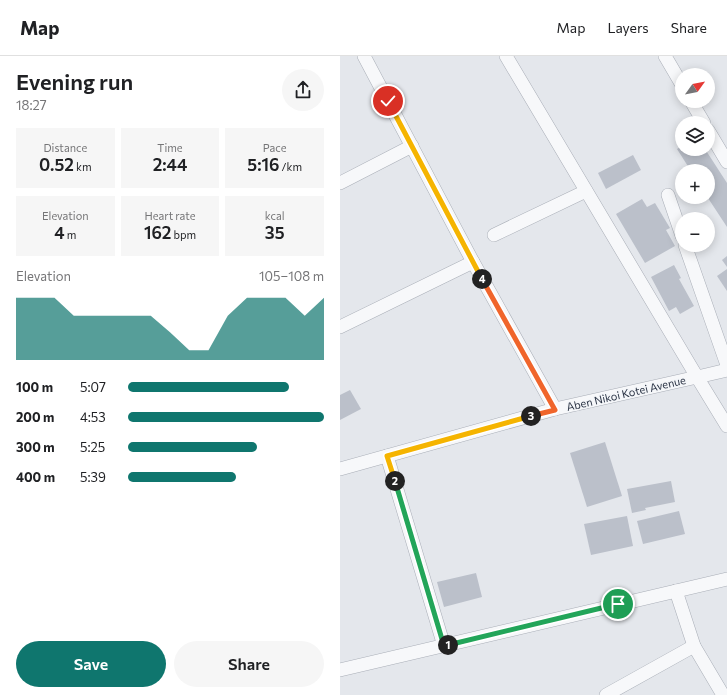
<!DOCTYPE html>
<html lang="en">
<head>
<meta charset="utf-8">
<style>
	body { margin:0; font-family:Commissioner,sans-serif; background:#f6f6f6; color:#202124; height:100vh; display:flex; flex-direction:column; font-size:15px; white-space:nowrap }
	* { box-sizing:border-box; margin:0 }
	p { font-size:13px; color:#757577 }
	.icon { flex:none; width:22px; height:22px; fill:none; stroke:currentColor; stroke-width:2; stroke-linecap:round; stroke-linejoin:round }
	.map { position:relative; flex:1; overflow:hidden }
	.drawer { display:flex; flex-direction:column; background:#fff; width:340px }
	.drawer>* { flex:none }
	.needle { width:26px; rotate:57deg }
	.fabs { position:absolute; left:335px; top:12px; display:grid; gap:8px }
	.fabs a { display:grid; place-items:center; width:40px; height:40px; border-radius:50%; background:#fff; box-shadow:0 2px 10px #0003; font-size:20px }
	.pin { position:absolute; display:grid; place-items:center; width:34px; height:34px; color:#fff; margin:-17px; border:2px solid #fff; border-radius:50%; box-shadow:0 1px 4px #0007 }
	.km { position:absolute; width:20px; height:20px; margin:-10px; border-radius:50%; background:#222; color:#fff; font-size:11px; line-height:20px; text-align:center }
	.round { display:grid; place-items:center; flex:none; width:42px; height:42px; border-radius:21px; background:#f6f6f6 }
	.summary { display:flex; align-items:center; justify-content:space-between; height:68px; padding:0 16px }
	h1 { font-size:22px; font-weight:600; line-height:30px }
	.stats { display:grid; grid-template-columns:repeat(3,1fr); gap:6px; height:68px; padding:4px 16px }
	.stats div { display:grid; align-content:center; border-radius:0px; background:#f6f6f6; text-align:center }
	.stats b { font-size:17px; font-weight:600 }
	.stats small { font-size:11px; font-weight:400 }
	.stats p { font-size:11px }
	.chart { height:112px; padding:8px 16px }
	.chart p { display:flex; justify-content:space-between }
	.chart svg { width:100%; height:72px; margin-top:4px; fill:#0f766e; opacity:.7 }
	.button { display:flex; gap:8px; margin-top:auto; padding:8px 16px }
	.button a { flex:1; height:46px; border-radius:24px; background:#0f766e; color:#fff; font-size:16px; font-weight:600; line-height:46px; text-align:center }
	.button a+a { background:#f6f6f6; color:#202124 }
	ul { padding:0 16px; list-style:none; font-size:13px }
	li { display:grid; grid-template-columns:64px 48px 1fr; align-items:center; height:30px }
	li i { height:10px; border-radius:5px; background:#0f766e }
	header { display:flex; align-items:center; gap:24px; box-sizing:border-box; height:56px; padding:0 20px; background:#fff; border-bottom:1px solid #e0e0e0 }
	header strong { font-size:19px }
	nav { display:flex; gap:22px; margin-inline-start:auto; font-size:14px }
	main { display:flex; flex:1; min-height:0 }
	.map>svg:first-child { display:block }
	.building { fill:#bbc0ca }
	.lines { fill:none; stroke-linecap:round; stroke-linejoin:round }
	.minor-casing { stroke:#a9aeb7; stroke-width:14 }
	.minor { stroke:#f7f8fa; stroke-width:13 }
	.split-1-casing { stroke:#fff; stroke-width:8 }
	.split-2-casing { stroke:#fff; stroke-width:8 }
	.split-3-casing { stroke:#fff; stroke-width:8 }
	.split-4-casing { stroke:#fff; stroke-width:8 }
	.split-5-casing { stroke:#fff; stroke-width:8 }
	.split-1 { stroke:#22a559; stroke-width:5 }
	.split-2 { stroke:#22a559; stroke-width:5 }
	.split-3 { stroke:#f5b400; stroke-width:5 }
	.split-4 { stroke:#f0652b; stroke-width:5 }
	.split-5 { stroke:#f5b400; stroke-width:5 }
	.labels { text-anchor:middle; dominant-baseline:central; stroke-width:3; stroke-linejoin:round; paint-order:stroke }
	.street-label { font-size:11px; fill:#2b3445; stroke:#f4f6f9 }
</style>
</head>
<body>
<header>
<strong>Map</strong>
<nav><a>Map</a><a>Layers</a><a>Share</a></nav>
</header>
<main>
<section class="drawer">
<div class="summary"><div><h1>Evening run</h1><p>18:27</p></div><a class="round"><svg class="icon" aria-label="share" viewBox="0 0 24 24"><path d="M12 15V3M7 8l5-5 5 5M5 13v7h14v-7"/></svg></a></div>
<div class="stats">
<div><p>Distance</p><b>0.52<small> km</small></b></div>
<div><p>Time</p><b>2:44</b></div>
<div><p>Pace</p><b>5:16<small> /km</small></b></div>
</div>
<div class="stats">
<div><p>Elevation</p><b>4<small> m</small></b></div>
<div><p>Heart rate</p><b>162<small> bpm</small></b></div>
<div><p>kcal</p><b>35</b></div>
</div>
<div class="chart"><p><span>Elevation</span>105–108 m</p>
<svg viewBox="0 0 160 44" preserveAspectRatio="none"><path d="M0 44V6L10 6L20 6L30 17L40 17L50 17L60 17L70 17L80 27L90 38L100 38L110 17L120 6L130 6L140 6L150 17L160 6V44z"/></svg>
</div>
<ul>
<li><b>100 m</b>5:07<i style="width:82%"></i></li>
<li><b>200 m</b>4:53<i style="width:100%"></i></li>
<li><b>300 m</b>5:25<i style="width:66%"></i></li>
<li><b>400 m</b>5:39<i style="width:55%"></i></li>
</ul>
<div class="button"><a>Save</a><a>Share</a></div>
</section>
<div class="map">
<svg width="387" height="639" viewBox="0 0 387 639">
	<rect width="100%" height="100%" fill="#e4e7ec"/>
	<g class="building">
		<path d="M342,90V93H365L387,127V171L368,142V115H351L337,93Z"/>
		<path d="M293,99L301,114L266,133L258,117Z"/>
		<path d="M302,143L307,151L315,147L330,172L326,174L335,190L305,207L276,158Z"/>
		<path d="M387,200V211L382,204Z"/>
		<path d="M334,209L341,222L339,223L354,250L340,258L336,251L329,255L311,221Z"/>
		<path d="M387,213V235L377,220Z"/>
		<path d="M10,334L21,353L0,364V339Z"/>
		<path d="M265,386L282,440L247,451L230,397Z"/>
		<path d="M331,425L335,446L305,452L306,454L292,457L287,433Z"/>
		<path d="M339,455L345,478L303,488L297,465Z"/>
		<path d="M287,460L293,490L251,499L244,468Z"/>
		<path d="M136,517L142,541L104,551L97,526Z"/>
	</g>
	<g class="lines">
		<defs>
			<g id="minor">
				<path d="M24,0L133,206L215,353"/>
				<path d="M166,0L357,321L387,370"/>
				<path d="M325,0L342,29"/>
				<path d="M351,45L364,67"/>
				<path d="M368,74L387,106"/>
				<path d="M0,127L72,90"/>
				<path d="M328,139L342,180"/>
				<path d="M154,179L246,135"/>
				<path d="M345,189L387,309"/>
				<path d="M0,271L133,206"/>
				<path d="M47,400L104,590"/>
				<path d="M0,413L215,353L366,319L387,314"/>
				<path d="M336,535L354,590L383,639"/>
				<path d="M0,614L387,523"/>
				<path d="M266,639L354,590"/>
			</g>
		</defs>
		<use href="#minor" class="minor-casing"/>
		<use href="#minor" class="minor"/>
	</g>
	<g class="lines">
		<defs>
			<path id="split-1" d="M108,589L278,548"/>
			<path id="split-2" d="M55,425L104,590L108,589"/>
			<path id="split-3" d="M55,425L47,400L191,360"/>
			<path id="split-4" d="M142,223L215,354L191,360"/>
			<path id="split-5" d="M48,45L142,223"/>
		</defs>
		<use href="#split-1" class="split-1-casing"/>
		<use href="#split-2" class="split-2-casing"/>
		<use href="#split-3" class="split-3-casing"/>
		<use href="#split-4" class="split-4-casing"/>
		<use href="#split-5" class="split-5-casing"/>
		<use href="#split-1" class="split-1"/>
		<use href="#split-2" class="split-2"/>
		<use href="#split-3" class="split-3"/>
		<use href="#split-4" class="split-4"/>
		<use href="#split-5" class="split-5"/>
	</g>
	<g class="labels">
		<g class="street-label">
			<text transform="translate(286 337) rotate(-13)">Aben Nikoi Kotei Avenue</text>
		</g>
	</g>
</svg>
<div class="fabs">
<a><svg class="needle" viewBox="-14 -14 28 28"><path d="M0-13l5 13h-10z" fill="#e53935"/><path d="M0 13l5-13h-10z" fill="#757577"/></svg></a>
<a><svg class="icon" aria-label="layers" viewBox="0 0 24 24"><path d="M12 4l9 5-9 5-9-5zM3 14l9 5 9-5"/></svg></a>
<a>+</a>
<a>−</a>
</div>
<div class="pin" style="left:278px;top:548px;background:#1e9e55"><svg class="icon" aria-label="arrive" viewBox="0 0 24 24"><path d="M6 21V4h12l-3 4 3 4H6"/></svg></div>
<div class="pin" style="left:48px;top:45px;background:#d93025"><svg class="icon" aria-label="check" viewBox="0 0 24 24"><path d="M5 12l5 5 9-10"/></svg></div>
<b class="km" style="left:108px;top:589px">1</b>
<b class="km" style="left:55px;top:425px">2</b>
<b class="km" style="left:191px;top:360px">3</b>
<b class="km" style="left:142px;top:223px">4</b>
</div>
</main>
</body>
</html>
